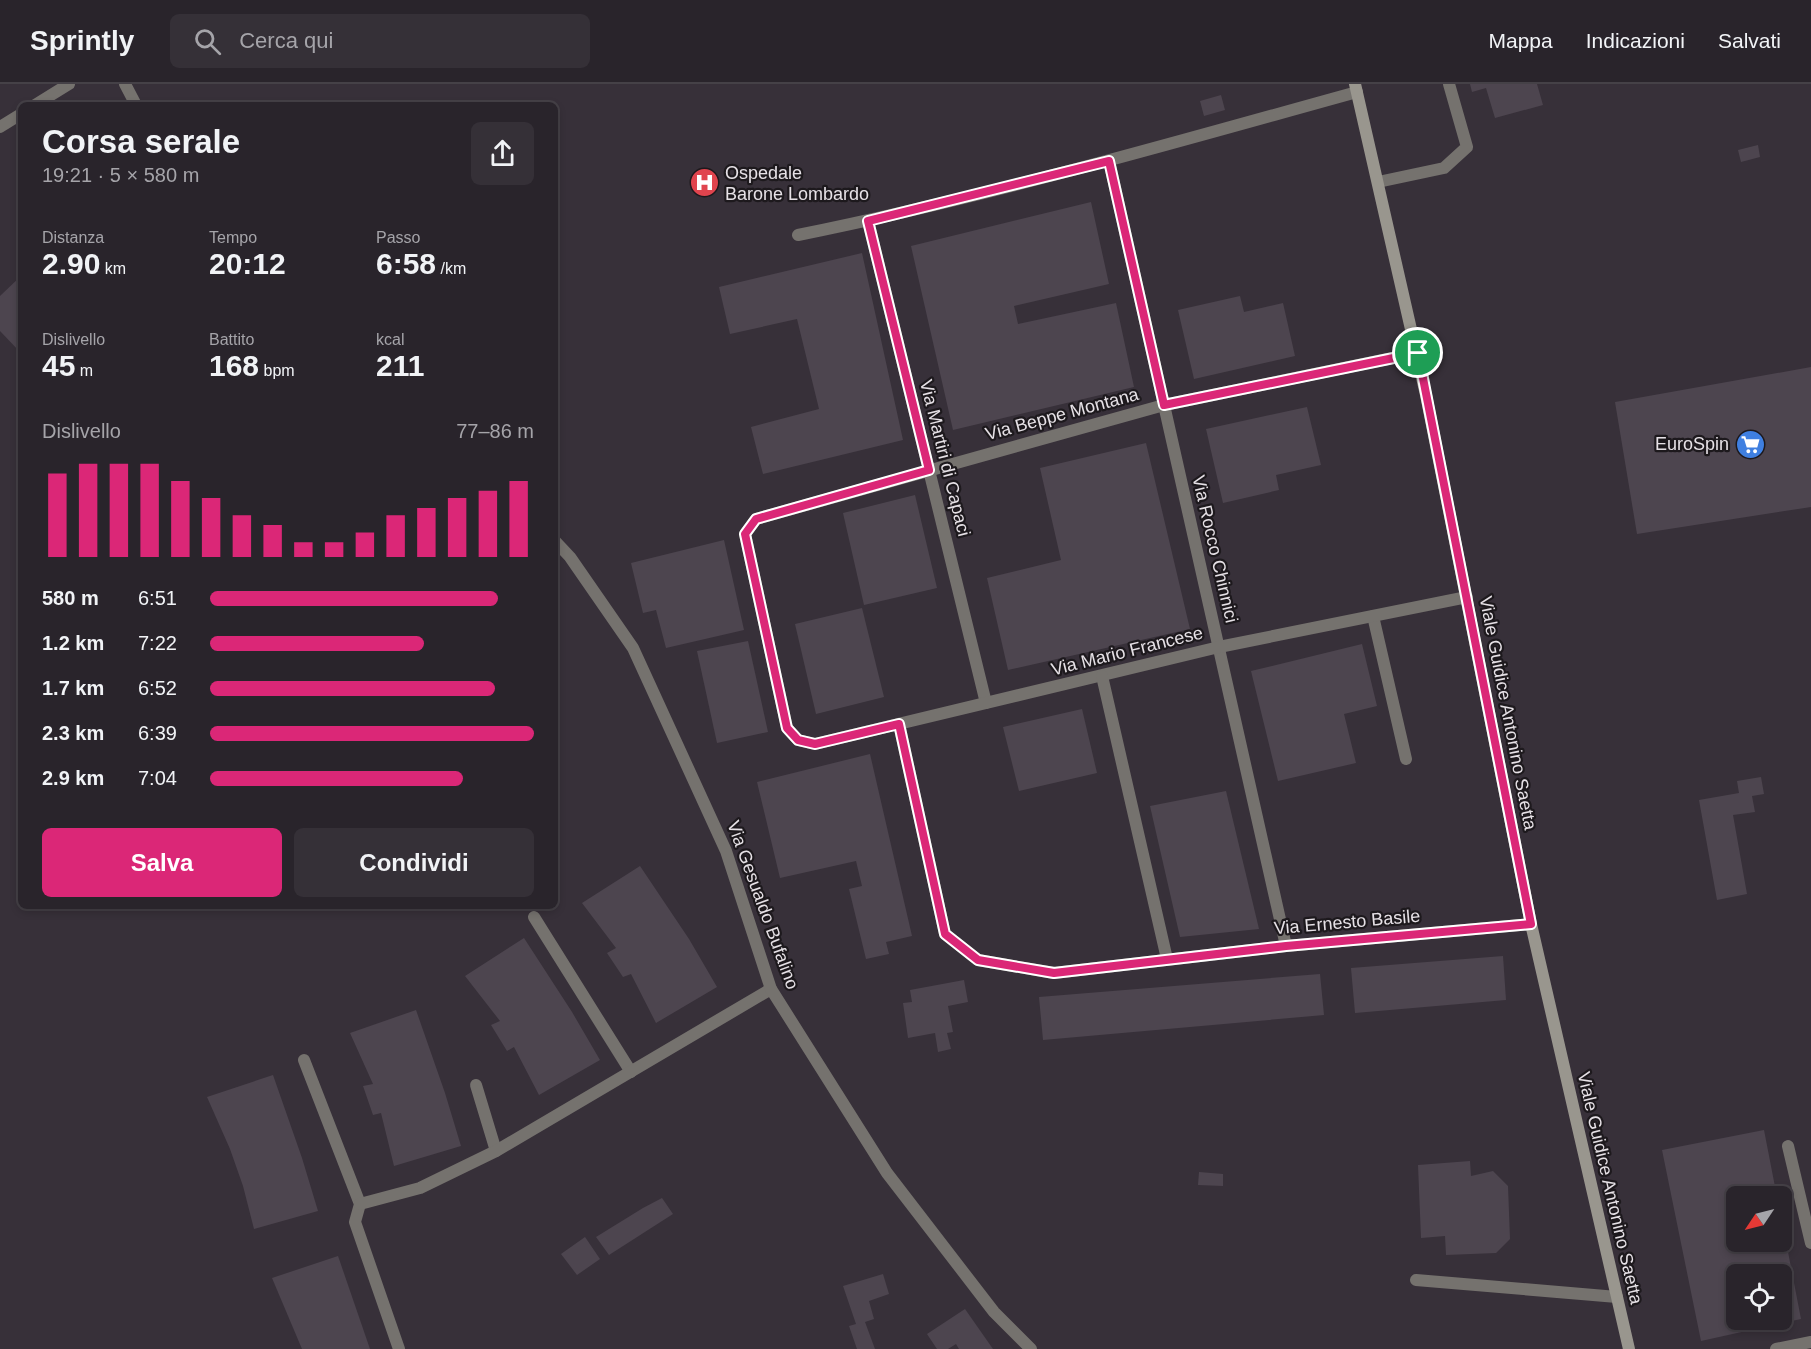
<!DOCTYPE html>
<html lang="it">
<head>
<meta charset="utf-8">
<style>
	body { margin:0; font-family:Arial,sans-serif; background:#353037; color:#f1f3f6; height:100vh; display:flex; flex-direction:column; font-size:22px; white-space:nowrap }
	* { box-sizing:border-box; margin:0 }
	p { font-size:20px; color:#a5a4a9 }
	.icon { flex:none; width:33px; height:33px; fill:none; stroke:currentColor; stroke-width:2; stroke-linecap:round; stroke-linejoin:round }
	.map { position:relative; flex:1; overflow:hidden }
	.drawer { position:absolute; left:18px; top:18px; width:540px; height:807px; display:flex; flex-direction:column; background:#29242b; border-radius:9px; box-shadow:0 3px 9px #0003,0 0 0 2px #454147 }
	.drawer>* { flex:none }
	.needle { width:39px; rotate:235deg }
	.fabs { position:absolute; left:1726px; top:1102px; display:grid; gap:12px }
	.fabs a { display:grid; place-items:center; width:66px; height:66px; border-radius:9px; background:#29242b; box-shadow:0 3px 9px #0003,0 0 0 2px #454147; font-size:30px }
	.pin { position:absolute; display:grid; place-items:center; width:51px; height:51px; color:#fff; margin:-26px; border:3px solid #fff; border-radius:50%; box-shadow:0 2px 6px #0007 }
	.round { display:grid; place-items:center; flex:none; width:63px; height:63px; border-radius:9px; background:#353037 }
	.head { display:flex; align-items:center; justify-content:space-between; height:102px; padding:0 24px }
	h1 { font-size:33px; font-weight:800; line-height:45px }
	.metrics { display:grid; grid-template-columns:repeat(3,1fr); gap:9px; height:102px; padding:6px 24px }
	.metrics div { display:grid; align-content:center }
	.metrics b { font-size:30px; font-weight:800 }
	.metrics small { font-size:16px; font-weight:400 }
	.metrics p { font-size:16px }
	.chart { height:168px; padding:12px 24px }
	.chart p { display:flex; justify-content:space-between }
	.chart svg { width:100%; height:108px; margin-top:6px; stroke:#db2777; stroke-width:6 }
	.action { display:flex; gap:12px; margin-top:auto; padding:12px 24px }
	.action a { flex:1; height:69px; border-radius:9px; background:#db2777; color:#fff; font-size:24px; font-weight:800; line-height:69px; text-align:center }
	.action a+a { background:#353037; color:#f1f3f6 }
	ul { padding:0 24px; list-style:none; font-size:20px }
	li { display:grid; grid-template-columns:96px 72px 1fr; align-items:center; height:45px }
	li i { height:15px; border-radius:8px; background:#db2777 }
	header { display:flex; align-items:center; gap:36px; box-sizing:border-box; height:84px; padding:0 30px; background:#29242b; border-bottom:2px solid #454147 }
	header strong { font-size:28px }
	nav { display:flex; gap:33px; margin-inline-start:auto; font-size:21px }
	.search { width:420px; height:54px; background:#353037; display:flex; align-items:center; gap:15px; box-sizing:border-box; padding:0 21px; border-radius:9px; color:#a5a4a9; font-size:22px }
	.map>svg:first-child { display:block }
	.building { fill:#4d454f; fill-rule:evenodd }
	.lines { fill:none; stroke-linecap:round; stroke-linejoin:round }
	.lane { stroke:#75726e; stroke-width:12 }
	.street { stroke:#75726e; stroke-width:12 }
	.secondary { stroke:#99968e; stroke-width:12 }
	.route-casing { stroke:#fff; stroke-width:12 }
	.route { stroke:#db2777; stroke-width:8 }
	.labels { text-anchor:middle; dominant-baseline:central; stroke-width:4.5; stroke-linejoin:round; paint-order:stroke }
	.poi-label { font-size:18px; fill:#e6e1e6; stroke:#1d191d; text-anchor:start }
	.street-label { font-size:18px; fill:#e6e1e6; stroke:#1d191d }
</style>
</head>
<body>
<header>
<strong>Sprintly</strong>
<div class="search"><svg class="icon" aria-label="search" viewBox="0 0 24 24"><circle cx="10" cy="10" r="6"/><path d="M15 15l6 6"/></svg>Cerca qui</div>
<nav><a>Mappa</a><a>Indicazioni</a><a>Salvati</a></nav>
</header>
<div class="map">
<svg width="1811" height="1265" viewBox="0 0 1811 1265">
	<rect width="100%" height="100%" fill="#373039"/>
	<g class="building">
		<path d="M1470,0H1537L1543,21L1495,34L1486,4L1472,8Z"/>
		<path d="M1221,11L1225,26L1204,32L1200,17Z"/>
		<path d="M1758,61L1760,73L1741,78L1738,66Z"/>
		<path d="M1091,118L1109,200L1014,222L1018,240L1116,219L1134,303L953,346L911,162Z"/>
		<path d="M862,169L903,356L763,390L751,343L819,325L797,235L730,250L719,203Z"/>
		<path d="M21,192V269L0,247V212Z"/>
		<path d="M1240,212L1244,228L1283,219L1295,272L1194,295L1178,226Z"/>
		<path d="M1811,283V423L1637,450L1615,318Z"/>
		<path d="M1307,323L1321,381L1276,391L1279,406L1223,419L1206,345Z"/>
		<path d="M1146,359L1190,545L1008,586L987,494L1061,476L1040,384Z"/>
		<path d="M915,411L937,504L864,521L843,429Z"/>
		<path d="M724,456L744,546L666,564L656,526L643,529L631,479Z"/>
		<path d="M862,524L884,613L816,630L795,540Z"/>
		<path d="M748,557L768,648L717,659L697,567Z"/>
		<path d="M1362,560L1377,622L1344,630L1356,679L1278,697L1251,587Z"/>
		<path d="M1082,625L1097,689L1019,707L1003,643Z"/>
		<path d="M870,670L912,852L886,858L889,870L866,875L849,805L862,802L856,777L780,794L757,698Z"/>
		<path d="M1761,693L1764,710L1752,712L1755,728L1733,731L1747,810L1717,816L1699,716L1739,709L1737,697Z"/>
		<path d="M1226,707L1259,845L1180,853L1150,722Z"/>
		<path d="M640,782L689,855L717,903L656,939L631,890L623,893L607,869L616,864L582,819Z"/>
		<path d="M524,854L572,928L600,976L539,1011L514,963L507,967L491,941L500,937L465,892Z"/>
		<path d="M1503,872L1506,916L1355,929L1351,884Z"/>
		<path d="M1320,890L1324,931L1043,956L1039,913Z"/>
		<path d="M964,896L968,918L948,922L953,948L947,949L951,965L938,968L935,949L908,954L903,919L912,918L910,906Z"/>
		<path d="M416,926L445,1009L461,1062L394,1082L381,1029L373,1031L363,1002L373,1000L350,949Z"/>
		<path d="M273,991L302,1074L318,1127L254,1145L243,1102L230,1065L207,1013Z"/>
		<path d="M1764,1046L1777,1113H1737V1158H1782L1783,1142L1801,1235L1701,1257L1662,1066ZM1737,1191H1782V1236H1737Z"/>
		<path d="M1470,1077L1471,1092L1493,1087L1508,1102L1510,1155L1496,1169L1446,1171L1445,1152L1421,1154L1418,1081Z"/>
		<path d="M1199,1088L1223,1090V1102L1198,1101Z"/>
		<path d="M662,1114L673,1130L609,1171L596,1153L643,1124Z"/>
		<path d="M585,1153L600,1175L577,1191L561,1170Z"/>
		<path d="M338,1172L370,1265H302L272,1194Z"/>
		<path d="M883,1190L889,1210L869,1217L874,1235L865,1238L875,1265H857L849,1242L856,1240L843,1202Z"/>
		<path d="M965,1225L993,1265H959L956,1260L948,1265H937L927,1250Z"/>
	</g>
	<g class="lines">
		<g class="lane">
			<path d="M1378,98L1444,84L1467,63L1449,0"/>
			<path d="M1373,532L1406,675"/>
			<path d="M534,833L631,988"/>
			<path d="M304,976L360,1120L355,1138L399,1265"/>
			<path d="M476,1001L496,1067"/>
			<path d="M1788,1062L1811,1159"/>
			<path d="M360,1120L420,1104L496,1067L771,905"/>
			<path d="M1416,1196L1617,1213"/>
		</g>
		<g class="street">
			<path d="M125,0L136,21"/>
			<path d="M35,21L69,0"/>
			<path d="M0,43L21,30"/>
			<path d="M1109,77L1286,862"/>
			<path d="M868,137L986,619"/>
			<path d="M798,151C987,113 1172,59 1357,8"/>
			<path d="M1417,269L1164,321L756,435L745,450L787,644L798,656L815,660L1219,563L1467,513"/>
			<path d="M555,457L570,473L633,564L726,767L771,905L887,1089L994,1228L1031,1265"/>
			<path d="M1102,592L1167,875"/>
			<path d="M899,640L945,850L978,876L1054,889L1286,862L1531,840"/>
			<path d="M1776,1265L1811,1258"/>
		</g>
		<path class="secondary" d="M1355,0L1426,311L1531,840L1629,1265"/>
	</g>
	<g class="lines">
		<defs>
			<path id="route" d="M1109,77L1164,321L1418,269L1531,840L1286,862L1054,889L978,876L945,850L899,640L815,660L798,656L787,644L745,450L756,435L929,386L868,137Z"/>
		</defs>
		<use href="#route" class="route-casing"/>
		<use href="#route" class="route"/>
	</g>
	<defs>
		<symbol id="hospital-disc" viewBox="-11 -11 22 22"><circle r="9.5" fill="#e0444e" stroke="#1d191d"/><path d="M-5-5h3v3.5h4V-5h3V5h-3V1.5h-4V5h-3Z" fill="#fff"/></symbol>
		<symbol id="supermarket-disc" viewBox="-11 -11 22 22"><circle r="9.5" fill="#3f7fe0" stroke="#1d191d"/><path d="M-6-5.5h2.5l.6 2H6L4.5 2H-2.5L-4.4-4H-6ZM-1.5 3.2a1.3 1.3 0 1 0 .1 0ZM3 3.2a1.3 1.3 0 1 0 .1 0Z" fill="#fff"/></symbol>
	</defs>
	<g fill-rule="evenodd">
		<use href="#hospital-disc" x="688" y="82" width="33" height="33"/>
		<use href="#supermarket-disc" x="1734" y="344" width="33" height="33"/>
	</g>
	<g class="labels">
		<g class="poi-label">
			<text x="725" y="89">Ospedale<tspan x="725" dy="21">Barone Lombardo</tspan></text>
			<text x="1729" y="360" text-anchor="end">EuroSpin</text>
		</g>
		<g class="street-label">
			<text transform="translate(1062 330) rotate(-15)">Via Beppe Montana</text>
			<text transform="translate(945 374) rotate(76)">Via Martiri di Capaci</text>
			<text transform="translate(1215 465) rotate(77)">Via Rocco Chinnici</text>
			<text transform="translate(1127 567) rotate(-14)">Via Mario Francese</text>
			<text transform="translate(1508 629) rotate(79)">Viale Guidice Antonino Saetta</text>
			<text transform="translate(763 821) rotate(70)">Via Gesualdo Bufalino</text>
			<text transform="translate(1347 838) rotate(-5)">Via Ernesto Basile</text>
			<text transform="translate(1610 1104) rotate(77)">Viale Guidice Antonino Saetta</text>
		</g>
	</g>
</svg>
<div class="fabs">
<a><svg class="needle" viewBox="-14 -14 28 28"><path d="M0-13l5 13h-10z" fill="#e53935"/><path d="M0 13l5-13h-10z" fill="#a5a4a9"/></svg></a>
<a><svg class="icon" aria-label="locate" viewBox="0 0 24 24"><circle cx="12" cy="12" r="6"/><path d="M12 2v4M12 18v4M2 12h4M18 12h4"/></svg></a>
</div>
<div class="pin" style="left:1418px;top:269px;background:#1e9e55"><svg class="icon" aria-label="arrive" viewBox="0 0 24 24"><path d="M6 21V4h12l-3 4 3 4H6"/></svg></div>
<section class="drawer">
<div class="head"><div><h1>Corsa serale</h1><p>19:21 · 5 × 580 m</p></div><a class="round"><svg class="icon" aria-label="share" viewBox="0 0 24 24"><path d="M12 15V3M7 8l5-5 5 5M5 13v7h14v-7"/></svg></a></div>
<div class="metrics">
<div><p>Distanza</p><b>2.90<small> km</small></b></div>
<div><p>Tempo</p><b>20:12</b></div>
<div><p>Passo</p><b>6:58<small> /km</small></b></div>
</div>
<div class="metrics">
<div><p>Dislivello</p><b>45<small> m</small></b></div>
<div><p>Battito</p><b>168<small> bpm</small></b></div>
<div><p>kcal</p><b>211</b></div>
</div>
<div class="chart"><p><span>Dislivello</span>77–86 m</p>
<svg viewBox="0 0 160 44" preserveAspectRatio="none"><path d="M5 44V10M15 44V6M25 44V6M35 44V6M45 44V13M55 44V20M65 44V27M75 44V31M85 44V38M95 44V38M105 44V34M115 44V27M125 44V24M135 44V20M145 44V17M155 44V13"/></svg>
</div>
<ul>
<li><b>580 m</b>6:51<i style="width:89%"></i></li>
<li><b>1.2 km</b>7:22<i style="width:66%"></i></li>
<li><b>1.7 km</b>6:52<i style="width:88%"></i></li>
<li><b>2.3 km</b>6:39<i style="width:100%"></i></li>
<li><b>2.9 km</b>7:04<i style="width:78%"></i></li>
</ul>
<div class="action"><a>Salva</a><a>Condividi</a></div>
</section>
</div>
</body>
</html>
